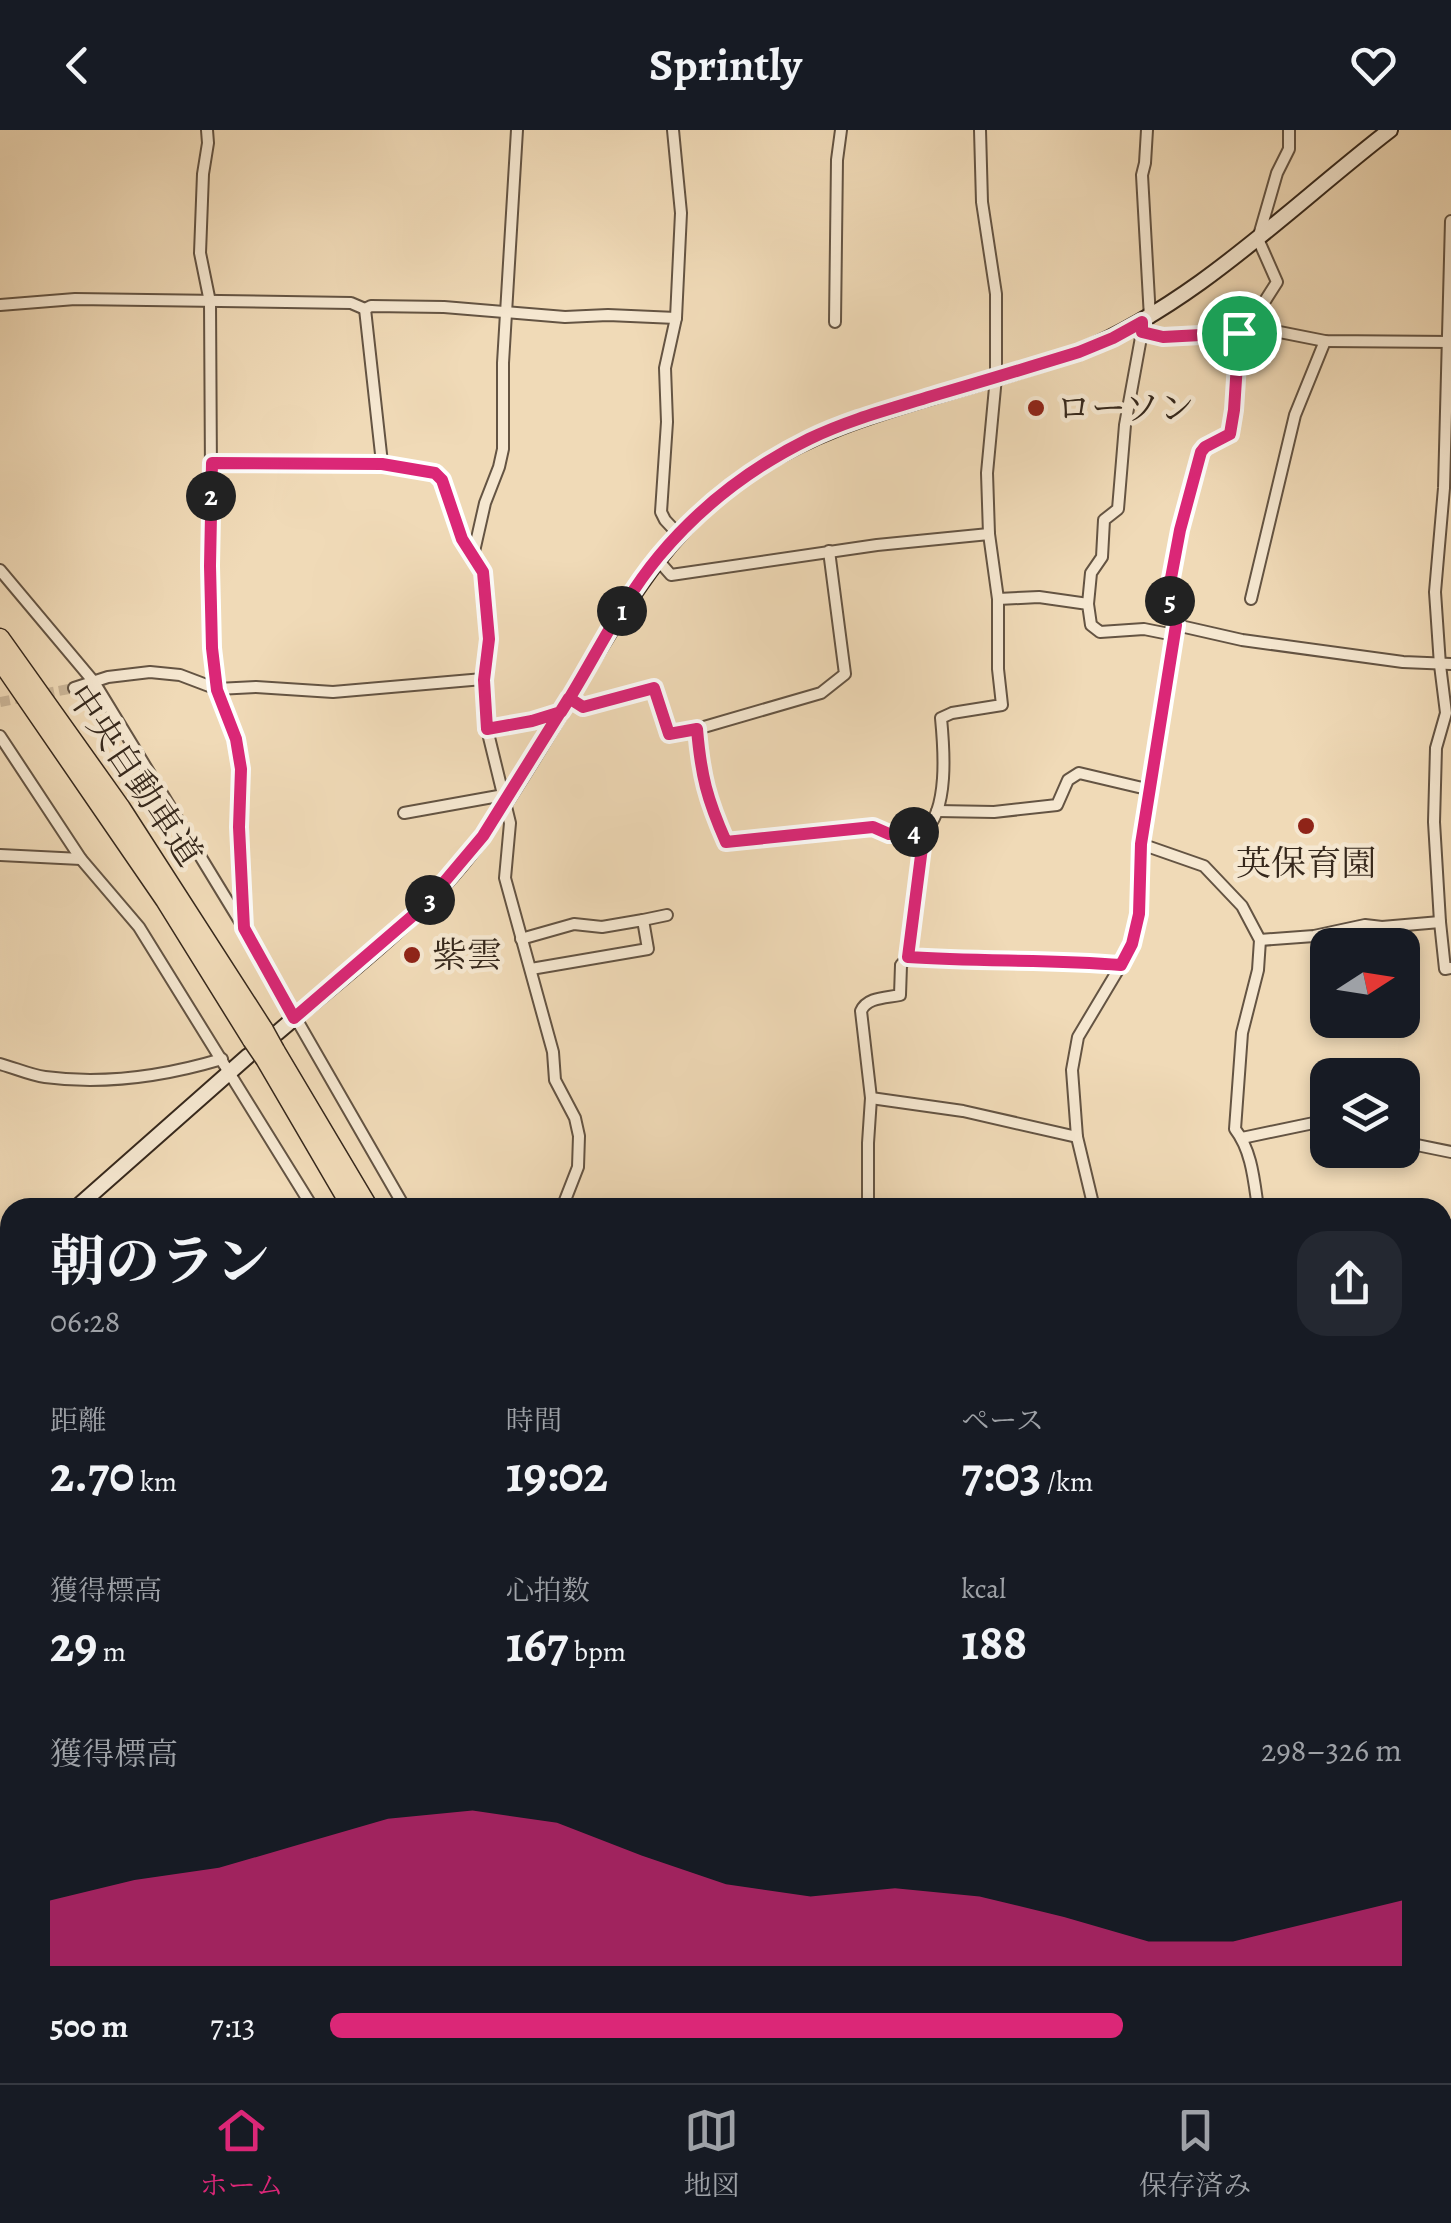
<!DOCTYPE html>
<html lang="ja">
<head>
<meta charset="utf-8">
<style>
	body { margin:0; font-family:Alegreya,"Noto Serif JP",serif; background:#242831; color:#f1f3f6; height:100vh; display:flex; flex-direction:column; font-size:38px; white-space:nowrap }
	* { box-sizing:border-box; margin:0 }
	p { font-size:32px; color:#9ea1a6 }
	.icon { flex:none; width:55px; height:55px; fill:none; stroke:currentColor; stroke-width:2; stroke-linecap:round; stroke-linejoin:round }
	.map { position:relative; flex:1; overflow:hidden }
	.panel { position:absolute; left:0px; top:1068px; width:1452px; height:888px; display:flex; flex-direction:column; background:#171b24; border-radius:30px 30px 0 0; box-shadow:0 5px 15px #0003 }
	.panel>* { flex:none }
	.needle { width:65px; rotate:78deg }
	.controls { position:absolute; left:1310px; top:798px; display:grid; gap:20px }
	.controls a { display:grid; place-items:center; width:110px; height:110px; border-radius:20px; background:#171b24; box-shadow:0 5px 15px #0003; font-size:50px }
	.pin { position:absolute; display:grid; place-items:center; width:85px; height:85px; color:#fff; margin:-42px; border:5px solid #fff; border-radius:50%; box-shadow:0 2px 10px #0007 }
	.km { position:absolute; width:50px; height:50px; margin:-25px; border-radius:50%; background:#222; color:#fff; font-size:28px; line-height:50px; text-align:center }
	.round { display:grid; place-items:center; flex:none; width:105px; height:105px; border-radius:30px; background:#242831 }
	.overview { display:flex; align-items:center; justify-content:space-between; height:170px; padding:0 50px }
	h1 { font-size:55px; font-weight:700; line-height:75px }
	.metrics { display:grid; grid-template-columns:repeat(3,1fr); gap:15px; height:170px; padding:10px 50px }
	.metrics div { display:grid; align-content:center }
	.metrics b { font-size:50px; font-weight:700 }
	.metrics small { font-size:28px; font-weight:400 }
	.metrics p { font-size:28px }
	.chart { height:280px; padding:20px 50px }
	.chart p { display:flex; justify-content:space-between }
	.chart svg { width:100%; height:180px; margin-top:10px; fill:#db2777; opacity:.7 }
	ul { padding:0 50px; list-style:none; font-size:32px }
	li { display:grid; grid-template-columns:160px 120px 1fr; align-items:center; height:75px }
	li i { height:25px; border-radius:12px; background:#db2777 }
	header { display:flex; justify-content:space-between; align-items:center; height:130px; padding:0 50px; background:#171b24; font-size:45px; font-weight:700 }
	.dock { display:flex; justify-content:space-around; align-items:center; height:140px; border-top:2px solid #363941; background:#171b24; font-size:28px; color:#9ea1a6 }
	.dock a { display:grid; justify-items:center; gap:5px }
	.dock .on { color:#db2777 }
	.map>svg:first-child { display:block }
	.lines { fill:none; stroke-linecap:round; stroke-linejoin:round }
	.street-tunnel { stroke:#cbb698; stroke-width:10; stroke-dasharray:10 5; stroke-linecap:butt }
	.street-casing { stroke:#645443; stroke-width:14 }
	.secondary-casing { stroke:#36281c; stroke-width:18 }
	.highway-casing { stroke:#36281c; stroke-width:21 }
	.street { stroke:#f5e7d0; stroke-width:10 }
	.secondary { stroke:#f5e7d0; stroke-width:14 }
	.highway { stroke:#f0dab7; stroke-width:18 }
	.highway-bridge-casing { stroke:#36281c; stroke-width:21; stroke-linecap:butt }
	.highway-bridge { stroke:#f0dab7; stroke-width:18 }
	.route-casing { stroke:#fff; stroke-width:20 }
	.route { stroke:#db2777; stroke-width:12 }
	.poi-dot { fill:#8f2418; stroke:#f5e7d0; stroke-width:4 }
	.labels { text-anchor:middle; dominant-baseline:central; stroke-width:9; stroke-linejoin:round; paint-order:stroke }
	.poi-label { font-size:35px; fill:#36281c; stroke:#f5e7d0; text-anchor:start }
	.street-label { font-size:35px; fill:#36281c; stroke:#f5e7d0 }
</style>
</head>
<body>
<header><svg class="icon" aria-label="back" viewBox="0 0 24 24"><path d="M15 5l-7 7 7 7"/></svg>Sprintly<svg class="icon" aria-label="heart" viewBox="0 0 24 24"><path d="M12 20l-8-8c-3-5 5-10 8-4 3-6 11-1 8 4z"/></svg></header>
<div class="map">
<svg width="1451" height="1953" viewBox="0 0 1451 1953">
	<rect width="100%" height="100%" fill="#f0dab7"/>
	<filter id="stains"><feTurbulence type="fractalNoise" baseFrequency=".002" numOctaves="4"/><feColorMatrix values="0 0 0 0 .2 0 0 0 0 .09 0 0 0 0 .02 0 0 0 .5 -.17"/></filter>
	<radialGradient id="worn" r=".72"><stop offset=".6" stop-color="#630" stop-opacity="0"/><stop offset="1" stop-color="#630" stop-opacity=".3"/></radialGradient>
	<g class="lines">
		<path class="street-tunnel" d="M0,572L74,558"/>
		<defs>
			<g id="street">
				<path d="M207,0L208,13L203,44L200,123L210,172L212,517L217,559L236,609L241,639L239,697L244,798"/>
				<path d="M673,0L681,83L676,188L665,238L667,292L661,382L665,390L679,405"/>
				<path d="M1147,0L1145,33L1142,45L1150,188"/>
				<path d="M1451,91L1444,358L1435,462L1440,535L1446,583L1436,618L1434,692L1440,792L1445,839L1451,838"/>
				<path d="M0,175L75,169L351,173L365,179L371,176L444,177L565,187L608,185L676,188"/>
				<path d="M365,179L382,333L435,343L443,350L462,409L483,442L489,509L483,549L487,599L532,591L560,582"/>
				<path d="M835,192L837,30L841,0"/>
				<path d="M1249,196L1325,211L1451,212"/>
				<path d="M212,333H382"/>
				<path d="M829,421L845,544L821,563L697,599C701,646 707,669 726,712L873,697L889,704L924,702"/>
				<path d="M473,426L485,373L499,337L503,319V233L517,0"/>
				<path d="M657,429L671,445L877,415L989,404"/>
				<path d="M0,440L94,552L244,798L405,1078"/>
				<path d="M998,469L1039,467L1088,474L1091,495L1100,502L1144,499L1174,505"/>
				<path d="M1251,469L1295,285L1325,211"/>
				<path d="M1088,474L1091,443L1102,427L1104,390L1118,379L1125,295L1142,202L1163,207L1239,203"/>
				<path d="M1176,495L1242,510L1403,532L1451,534"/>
				<path d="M74,558L108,547L150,542L180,545L217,559L256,557L333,562L483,549"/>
				<path d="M569,568L583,577L653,558L669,604L697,599"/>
				<path d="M487,599L510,693L505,748L553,922L555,950L575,988L579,1006L578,1037L562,1078"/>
				<path d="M0,606L81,729L139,797L313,1078"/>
				<path d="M937,681L994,682L1057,675L1068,650L1079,643L1151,660"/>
				<path d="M404,683L504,665"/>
				<path d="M1141,714L1204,736L1242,776L1260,810L1258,840L1242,903L1235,999C1252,1021 1254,1051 1258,1078"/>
				<path d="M0,725L81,729"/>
				<path d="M643,790L667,785"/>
				<path d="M521,809L574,794L602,797L643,790L648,819L531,839"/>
				<path d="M1260,810L1314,806L1365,795L1382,797L1440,792"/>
				<path d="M908,827C979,832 1050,828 1121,835"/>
				<path d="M0,934C15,938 30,945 45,947C104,955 165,946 222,929"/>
				<path d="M871,968L963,981L1077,1007"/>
				<path d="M1242,1008L1328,990"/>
				<path d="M1402,1012L1451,1022"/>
				<path d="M868,1078V1013L871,968L861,881C867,867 886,868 900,865L901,835L908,827L924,702C949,680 944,619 941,588L952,583L1002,575L998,539V469L989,404L987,343L996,247V164L982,72L980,0"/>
				<path d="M1094,1078L1077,1007L1072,940L1078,907L1121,835L1131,813L1139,784L1141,714L1176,495L1168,464L1180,400L1201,322L1205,317L1230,304L1234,280L1239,203L1249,196L1277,152L1258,109L1277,43L1289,19V0"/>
				<path d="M0,1115H10"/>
				<path d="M1445,1156L1444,1116L1451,1096"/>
				<path d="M0,1592H10"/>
				<path d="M0,1729L10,1734"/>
				<path d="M1442,1797L1451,1790"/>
				<path d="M0,1808L10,1813"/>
				<path d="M0,1837L10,1823"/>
				<path d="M0,1850L10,1857"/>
				<path d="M196,1945L214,1953"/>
				<path d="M270,1945L300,1953"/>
				<path d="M788,1945L790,1953"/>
				<path d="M1265,1945L1268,1953"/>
				<path d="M229,1953L234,1945"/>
				<path d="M639,1953V1945"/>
				<path d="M881,1953L882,1945"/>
				<path d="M1065,1953L1067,1945"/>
				<path d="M1305,1953L1312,1945"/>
			</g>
			<g id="secondary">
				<path d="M277,903C350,840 429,783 484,704C521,650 554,593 588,537C632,465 670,400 740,350C805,304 873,284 948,262C992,249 1035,236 1079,222C1198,172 1289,78 1390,0"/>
				<path d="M76,1078L248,926"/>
				<path d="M0,1143L10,1134"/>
			</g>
			<g id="highway">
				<path d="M0,508L121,678L264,900"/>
				<path d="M0,530L165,770L252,910"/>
				<path d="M275,920L369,1078"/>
				<path d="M265,929L352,1078"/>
				<path d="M738,1945L741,1953"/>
				<path d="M752,1945L755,1953"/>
			</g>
		</defs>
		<use href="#street" class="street-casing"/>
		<use href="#secondary" class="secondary-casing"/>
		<use href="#highway" class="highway-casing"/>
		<use href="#street" class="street"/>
		<use href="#secondary" class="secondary"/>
		<use href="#highway" class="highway"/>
		<defs>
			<g id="highway-bridge">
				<path d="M264,900L275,920"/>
				<path d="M252,910L265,929"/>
			</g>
		</defs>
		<use href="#highway-bridge" class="highway-bridge-casing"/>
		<use href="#highway-bridge" class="highway-bridge"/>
	</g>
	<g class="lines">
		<defs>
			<path id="route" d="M1239,203L1163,207L1142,202V192L1113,208L1079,222C1030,237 981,252 932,266C890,279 848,290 809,309C752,337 700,377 659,426C620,473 594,530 561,582L532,591L487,599L484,550L489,509L483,442L462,409L442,350L435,343L382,334L212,333L210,436L212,518L217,560L236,609L241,639L239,697L244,798L294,888L424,776L483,706L569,568L583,577L654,558L669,604L697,599C701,646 707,669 726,712L873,697L889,704L924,702L908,827C979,832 1050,829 1121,835L1132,814L1139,784L1141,714L1176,495L1168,464L1180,400L1201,322L1205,317L1230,304L1234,280L1239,203"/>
		</defs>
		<use href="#route" class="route-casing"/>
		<use href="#route" class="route"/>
	</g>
	<g class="poi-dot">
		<circle cx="1036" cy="278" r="10"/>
		<circle cx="1306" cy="696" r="10"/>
		<circle cx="412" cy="825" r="10"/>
	</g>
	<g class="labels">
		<g class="poi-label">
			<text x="1056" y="278">ローソン</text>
			<text x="1306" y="733" text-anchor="middle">英保育園</text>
			<text x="432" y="825">紫雲</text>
		</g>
		<g class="street-label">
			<text transform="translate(135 645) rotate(56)">中央自動車道</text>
		</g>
	</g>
	<rect width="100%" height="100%" filter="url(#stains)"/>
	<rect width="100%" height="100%" fill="url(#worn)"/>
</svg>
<div class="controls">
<a><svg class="needle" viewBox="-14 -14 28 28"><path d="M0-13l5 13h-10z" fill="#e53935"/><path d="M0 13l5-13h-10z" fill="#9ea1a6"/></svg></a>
<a><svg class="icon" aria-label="layers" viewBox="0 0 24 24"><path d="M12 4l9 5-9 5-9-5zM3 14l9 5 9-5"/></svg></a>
</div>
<div class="pin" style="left:1239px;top:203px;background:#1e9e55"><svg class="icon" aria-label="arrive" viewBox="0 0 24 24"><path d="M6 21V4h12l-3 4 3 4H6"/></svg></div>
<b class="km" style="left:622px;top:481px">1</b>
<b class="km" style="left:211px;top:366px">2</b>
<b class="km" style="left:430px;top:770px">3</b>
<b class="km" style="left:914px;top:702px">4</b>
<b class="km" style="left:1170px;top:471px">5</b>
<section class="panel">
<div class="overview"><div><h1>朝のラン</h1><p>06:28</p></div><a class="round"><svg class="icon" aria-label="share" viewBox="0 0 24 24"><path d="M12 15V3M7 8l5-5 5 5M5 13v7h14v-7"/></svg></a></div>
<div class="metrics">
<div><p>距離</p><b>2.70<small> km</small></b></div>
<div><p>時間</p><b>19:02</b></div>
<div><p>ペース</p><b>7:03<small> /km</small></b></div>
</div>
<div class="metrics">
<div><p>獲得標高</p><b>29<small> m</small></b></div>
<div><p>心拍数</p><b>167<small> bpm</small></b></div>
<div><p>kcal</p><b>188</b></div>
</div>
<div class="chart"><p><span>獲得標高</span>298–326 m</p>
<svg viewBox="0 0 160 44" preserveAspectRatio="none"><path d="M0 44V28L10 23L20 20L30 14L40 8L50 6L60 9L70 17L80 24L90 27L100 25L110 27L120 32L130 38L140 38L150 33L160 28V44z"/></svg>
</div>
<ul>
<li><b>500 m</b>7:13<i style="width:74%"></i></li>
</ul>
</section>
</div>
<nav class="dock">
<a class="on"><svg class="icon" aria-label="home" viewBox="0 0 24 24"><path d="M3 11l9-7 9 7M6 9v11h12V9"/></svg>ホーム</a>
<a><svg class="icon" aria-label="map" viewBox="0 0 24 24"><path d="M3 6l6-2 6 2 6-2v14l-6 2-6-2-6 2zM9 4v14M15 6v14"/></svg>地図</a>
<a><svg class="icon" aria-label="saved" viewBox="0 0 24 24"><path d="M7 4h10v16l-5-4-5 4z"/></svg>保存済み</a>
</nav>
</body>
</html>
